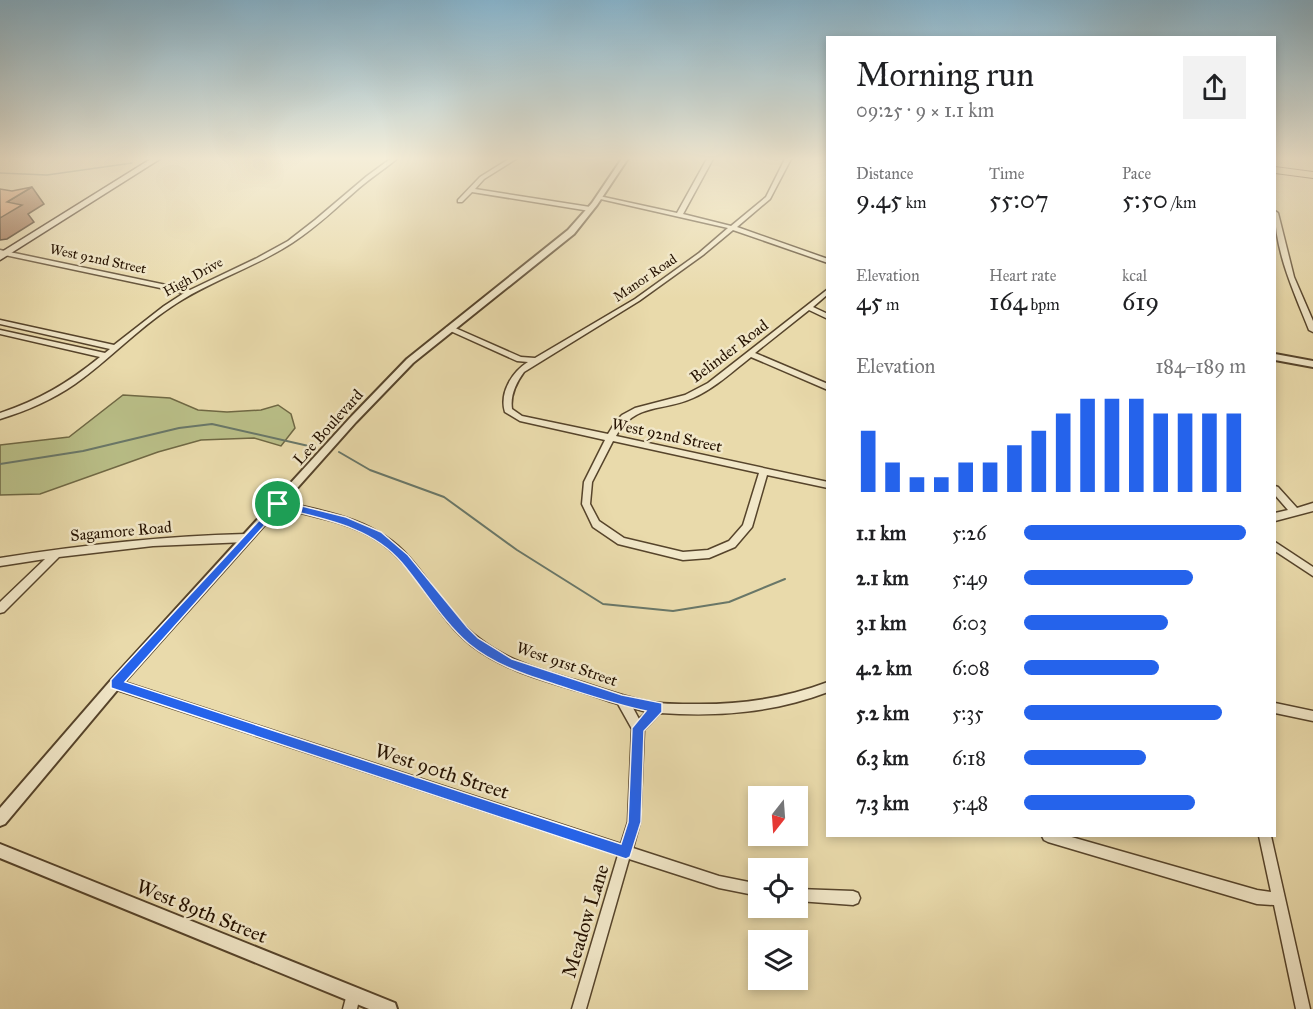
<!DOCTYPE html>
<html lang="en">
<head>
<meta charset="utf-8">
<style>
	body { margin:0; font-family:"IM FELL Great Primer",serif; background:#f2f2f2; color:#202124; height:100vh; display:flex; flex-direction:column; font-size:22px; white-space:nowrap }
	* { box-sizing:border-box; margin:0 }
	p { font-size:20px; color:#757577 }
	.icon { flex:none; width:33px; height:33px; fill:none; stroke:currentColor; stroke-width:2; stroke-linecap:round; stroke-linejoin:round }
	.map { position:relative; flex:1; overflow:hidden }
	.side { position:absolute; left:826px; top:36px; width:450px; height:801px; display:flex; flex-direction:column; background:#fff; border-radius:0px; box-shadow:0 3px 9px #0003 }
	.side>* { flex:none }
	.needle { width:39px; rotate:197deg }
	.tools { position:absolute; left:748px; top:786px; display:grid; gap:12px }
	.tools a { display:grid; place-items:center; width:60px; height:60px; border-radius:0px; background:#fff; box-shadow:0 3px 9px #0003; font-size:30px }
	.pin { position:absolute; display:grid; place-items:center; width:51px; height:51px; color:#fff; margin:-26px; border:3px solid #fff; border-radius:50%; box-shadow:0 2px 6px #0007 }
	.round { display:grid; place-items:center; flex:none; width:63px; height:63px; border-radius:0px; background:#f2f2f2 }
	.headline { display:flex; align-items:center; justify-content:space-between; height:102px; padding:0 30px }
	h1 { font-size:33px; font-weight:600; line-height:45px }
	.metrics { display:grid; grid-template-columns:repeat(3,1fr); gap:9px; height:102px; padding:6px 30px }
	.metrics div { display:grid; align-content:center }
	.metrics b { font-size:26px; font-weight:600 }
	.metrics small { font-size:16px; font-weight:400 }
	.metrics p { font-size:16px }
	.chart { height:168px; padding:12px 30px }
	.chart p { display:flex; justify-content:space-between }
	.chart svg { width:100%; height:108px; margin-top:6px; stroke:#2563eb; stroke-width:6 }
	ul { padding:0 30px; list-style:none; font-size:20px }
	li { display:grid; grid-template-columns:96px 72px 1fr; align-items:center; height:45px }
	li i { height:15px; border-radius:8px; background:#2563eb }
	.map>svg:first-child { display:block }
	.green { fill:#b9be87; stroke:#6f6844; stroke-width:1.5 }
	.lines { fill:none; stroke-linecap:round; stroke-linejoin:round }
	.stream-far1 { stroke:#697768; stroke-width:1.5 }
	.stream { stroke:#697768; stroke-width:2 }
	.minor-casing { stroke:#56442b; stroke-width:3 }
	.tertiary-casing { stroke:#56442b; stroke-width:4 }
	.secondary-casing { stroke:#251200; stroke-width:3 }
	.primary-casing { stroke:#251200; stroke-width:2 }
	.minor { fill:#f1e7c8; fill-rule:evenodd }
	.tertiary { fill:#f1e7c8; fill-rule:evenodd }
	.secondary { fill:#f1e7c8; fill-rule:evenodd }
	.primary { fill:#e9daab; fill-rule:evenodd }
	.shaded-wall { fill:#956547; stroke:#251200; stroke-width:1.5 }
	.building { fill:#d59065; stroke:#251200; stroke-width:1.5 }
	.route { fill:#2563eb; stroke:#fff; stroke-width:1.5; fill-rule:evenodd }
	.labels { text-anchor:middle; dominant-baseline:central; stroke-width:5; stroke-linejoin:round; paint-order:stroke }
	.far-street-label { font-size:14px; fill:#251200; stroke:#f1e7c8 }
	.street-label { font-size:16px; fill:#251200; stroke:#f1e7c8 }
	.near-street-label { font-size:20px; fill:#251200; stroke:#f1e7c8 }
</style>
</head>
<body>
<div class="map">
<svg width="1313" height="1009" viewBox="0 0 1313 1009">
	<rect width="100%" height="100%" fill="#e9daab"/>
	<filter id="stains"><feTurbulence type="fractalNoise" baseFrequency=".00333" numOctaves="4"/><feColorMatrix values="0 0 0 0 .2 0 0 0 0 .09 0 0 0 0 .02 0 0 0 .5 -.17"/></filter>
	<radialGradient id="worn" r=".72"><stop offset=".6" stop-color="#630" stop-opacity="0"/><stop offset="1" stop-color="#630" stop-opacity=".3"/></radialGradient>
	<path class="green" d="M123,395L170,398L198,410L227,412L261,410L278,405L291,414L295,428L281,446L254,438L201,440L158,452L40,494L0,495V445L69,437Z"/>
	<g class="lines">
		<path class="stream-far1" d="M0,173L47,175L132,163"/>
		<g class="stream">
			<path d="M339,452L370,470L444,497L517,550L603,604L673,611L729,602L785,579"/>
			<path d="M0,464L83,451L179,428L212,424L313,447"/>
		</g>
		<defs>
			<g id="minor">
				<path d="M393,157H399C386,168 372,177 359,188C337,207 317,227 292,243C254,268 209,281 171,307C136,330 108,361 75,384C52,400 26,411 0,419V413C39,400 68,383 100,357L0,334V330L105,353L110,349L0,324V320L114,345L164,306L184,293L0,254V250L190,290L257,258L288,241L315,220L367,176Z"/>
				<path d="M512,157H519L484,179L475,189L590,207L593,209L590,211L472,192L462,202H458V200L480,177Z"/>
				<path d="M708,157H714L683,214L731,226L766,197L786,157H792L770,199L737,227L828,259V263L733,230L703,255L639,301L524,372C516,383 510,395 512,409L522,416L608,434L616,421L622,415L635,408L685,395L708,383L828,289V294L813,307L828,314V319L809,310L755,353L828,384V390L751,357C732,372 715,388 693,398C663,412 635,402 616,436L828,482V488L767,475L752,527L735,547L709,558L683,560L618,544L593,527L582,504L584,482L605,440L520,421L505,412C499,393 512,372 528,362L517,361L446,329L447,327H453L521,357L535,358L635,299L699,253L728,228L596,198L599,196L677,213ZM613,441L759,473L743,525L729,541L708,550L683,552L624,538L599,521L590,504L592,482Z"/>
				<path d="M1275,211L1278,213L1294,277L1313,321V332L1309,330C1294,292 1275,252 1275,211Z"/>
				<path d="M1275,486L1278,487L1297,508L1313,503V511L1275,521V513L1288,510L1275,495Z"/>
				<path d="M278,501C325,511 376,519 409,557C433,584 450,617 480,639C508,661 542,670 575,680C598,687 621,696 645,701C660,704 675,704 690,704C738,705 783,699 828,682V692C773,713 718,717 660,713L644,730L640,822L633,848L719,876L759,884V896L719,888L629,859L586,1009H572L618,855L111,688L110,684L111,680L115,679L621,844L628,822L632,729L618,704C604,700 590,694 575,690C539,679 502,669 471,645C438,619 421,576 389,549C356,521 314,518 275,506L274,504L275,502ZM633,708L647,712L639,719Z"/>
				<path d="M246,534L249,535L251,538L249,541L246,542L153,546L59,557L4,612L0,613V602L45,559L0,566V558C82,545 163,536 246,534Z"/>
				<path d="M1275,542L1313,567V576L1275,551Z"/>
				<path d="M1275,703L1313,711V721L1275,713Z"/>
				<path d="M1042,836H1068L1257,890L1271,892L1259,836H1271L1310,1009H1296L1274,905L1257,904L1048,842L1044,840Z"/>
				<path d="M798,889L853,891L858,893L860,898L858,903L853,905L798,901Z"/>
				<path d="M353,988L358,990L360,995L357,1009H343L348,990Z"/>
			</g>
			<g id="tertiary">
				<path d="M623,157H629L597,205L574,234L413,363L356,422L119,688L5,824L0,826V808L111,680L350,418L407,359L568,230L592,203Z"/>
				<path d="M1275,354L1313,361V367L1275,360Z"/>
				<path d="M0,844L395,1003L397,1009H369L0,858Z"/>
			</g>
			<path id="secondary" d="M154,157H163L0,260V253Z"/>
			<path id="primary" d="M1275,167L1313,172V178L1275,173Z"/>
		</defs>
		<use href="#minor" class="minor-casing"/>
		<use href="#tertiary" class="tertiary-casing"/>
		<use href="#secondary" class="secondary-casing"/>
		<use href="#primary" class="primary-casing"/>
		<use href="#minor" class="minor"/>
		<use href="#tertiary" class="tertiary"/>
		<use href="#secondary" class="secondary"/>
		<use href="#primary" class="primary"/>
	</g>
	<path class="shaded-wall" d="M32,187L44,204L28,214L34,222L7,239L0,240V218L7,202Z"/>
	<path class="building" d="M32,187L7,202L22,205L0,218V189L12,191Z"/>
	<linearGradient id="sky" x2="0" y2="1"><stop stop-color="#87b6d0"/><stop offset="0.53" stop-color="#f5eed9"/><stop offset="1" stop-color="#f5eed9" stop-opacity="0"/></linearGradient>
	<rect width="1313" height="299" fill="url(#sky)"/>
	<path class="route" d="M278,500L346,517L381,532L408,555L467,627L478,638L512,659L622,695L662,703V712L644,731L641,822L630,857L626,859L111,688V680ZM280,508C324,519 372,527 402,563C424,589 443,622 469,644C497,667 530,676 563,687C591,696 618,705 646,711L632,728L628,822L621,844L125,682Z"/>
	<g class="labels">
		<g class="far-street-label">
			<text transform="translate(98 259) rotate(12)">West 92nd Street</text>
			<text transform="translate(193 277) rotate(-29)">High Drive</text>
			<text transform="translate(645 278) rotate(-34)">Manor Road</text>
		</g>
		<g class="street-label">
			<text transform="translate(729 351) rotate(-37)">Belinder Road</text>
			<text transform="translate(328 427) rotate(-48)">Lee Boulevard</text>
			<text transform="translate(667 435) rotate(12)">West 92nd Street</text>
			<text transform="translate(121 531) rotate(-5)">Sagamore Road</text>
			<text transform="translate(567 664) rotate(19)">West 91st Street</text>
		</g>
		<g class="near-street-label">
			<text transform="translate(442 771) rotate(18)">West 90th Street</text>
			<text transform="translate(202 911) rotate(22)">West 89th Street</text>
			<text transform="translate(585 921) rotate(-73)">Meadow Lane</text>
		</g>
	</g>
	<rect width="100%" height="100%" filter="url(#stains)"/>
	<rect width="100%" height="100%" fill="url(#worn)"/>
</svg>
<div class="tools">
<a><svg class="needle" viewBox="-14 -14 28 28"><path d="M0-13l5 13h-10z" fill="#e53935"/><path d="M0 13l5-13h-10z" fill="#757577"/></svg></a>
<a><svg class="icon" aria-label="locate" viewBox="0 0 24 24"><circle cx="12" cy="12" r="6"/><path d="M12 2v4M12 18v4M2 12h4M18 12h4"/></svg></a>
<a><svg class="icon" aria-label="layers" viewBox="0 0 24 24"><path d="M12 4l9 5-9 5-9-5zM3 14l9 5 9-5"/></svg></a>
</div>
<div class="pin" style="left:278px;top:504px;background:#1e9e55"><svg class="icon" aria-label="arrive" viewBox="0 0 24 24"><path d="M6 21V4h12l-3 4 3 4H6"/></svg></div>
<section class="side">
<div class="headline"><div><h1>Morning run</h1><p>09:25 · 9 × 1.1 km</p></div><a class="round"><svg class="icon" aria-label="share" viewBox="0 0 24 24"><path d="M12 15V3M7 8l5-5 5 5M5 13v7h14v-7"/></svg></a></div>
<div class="metrics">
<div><p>Distance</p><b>9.45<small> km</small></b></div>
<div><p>Time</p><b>55:07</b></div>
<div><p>Pace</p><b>5:50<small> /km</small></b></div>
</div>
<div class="metrics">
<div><p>Elevation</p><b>45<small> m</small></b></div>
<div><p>Heart rate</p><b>164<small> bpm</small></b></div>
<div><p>kcal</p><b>619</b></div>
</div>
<div class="chart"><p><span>Elevation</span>184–189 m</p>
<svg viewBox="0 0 160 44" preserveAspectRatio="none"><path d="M5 44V19M15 44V32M25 44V38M35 44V38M45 44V32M55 44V32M65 44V25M75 44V19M85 44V12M95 44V6M105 44V6M115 44V6M125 44V12M135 44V12M145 44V12M155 44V12"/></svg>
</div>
<ul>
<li><b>1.1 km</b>5:26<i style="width:100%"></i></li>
<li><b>2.1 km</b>5:49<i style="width:76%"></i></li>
<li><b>3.1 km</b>6:03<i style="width:65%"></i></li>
<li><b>4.2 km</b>6:08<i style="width:61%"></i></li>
<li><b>5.2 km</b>5:35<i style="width:89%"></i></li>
<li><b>6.3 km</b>6:18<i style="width:55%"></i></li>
<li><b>7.3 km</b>5:48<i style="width:77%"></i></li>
</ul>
</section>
</div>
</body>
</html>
